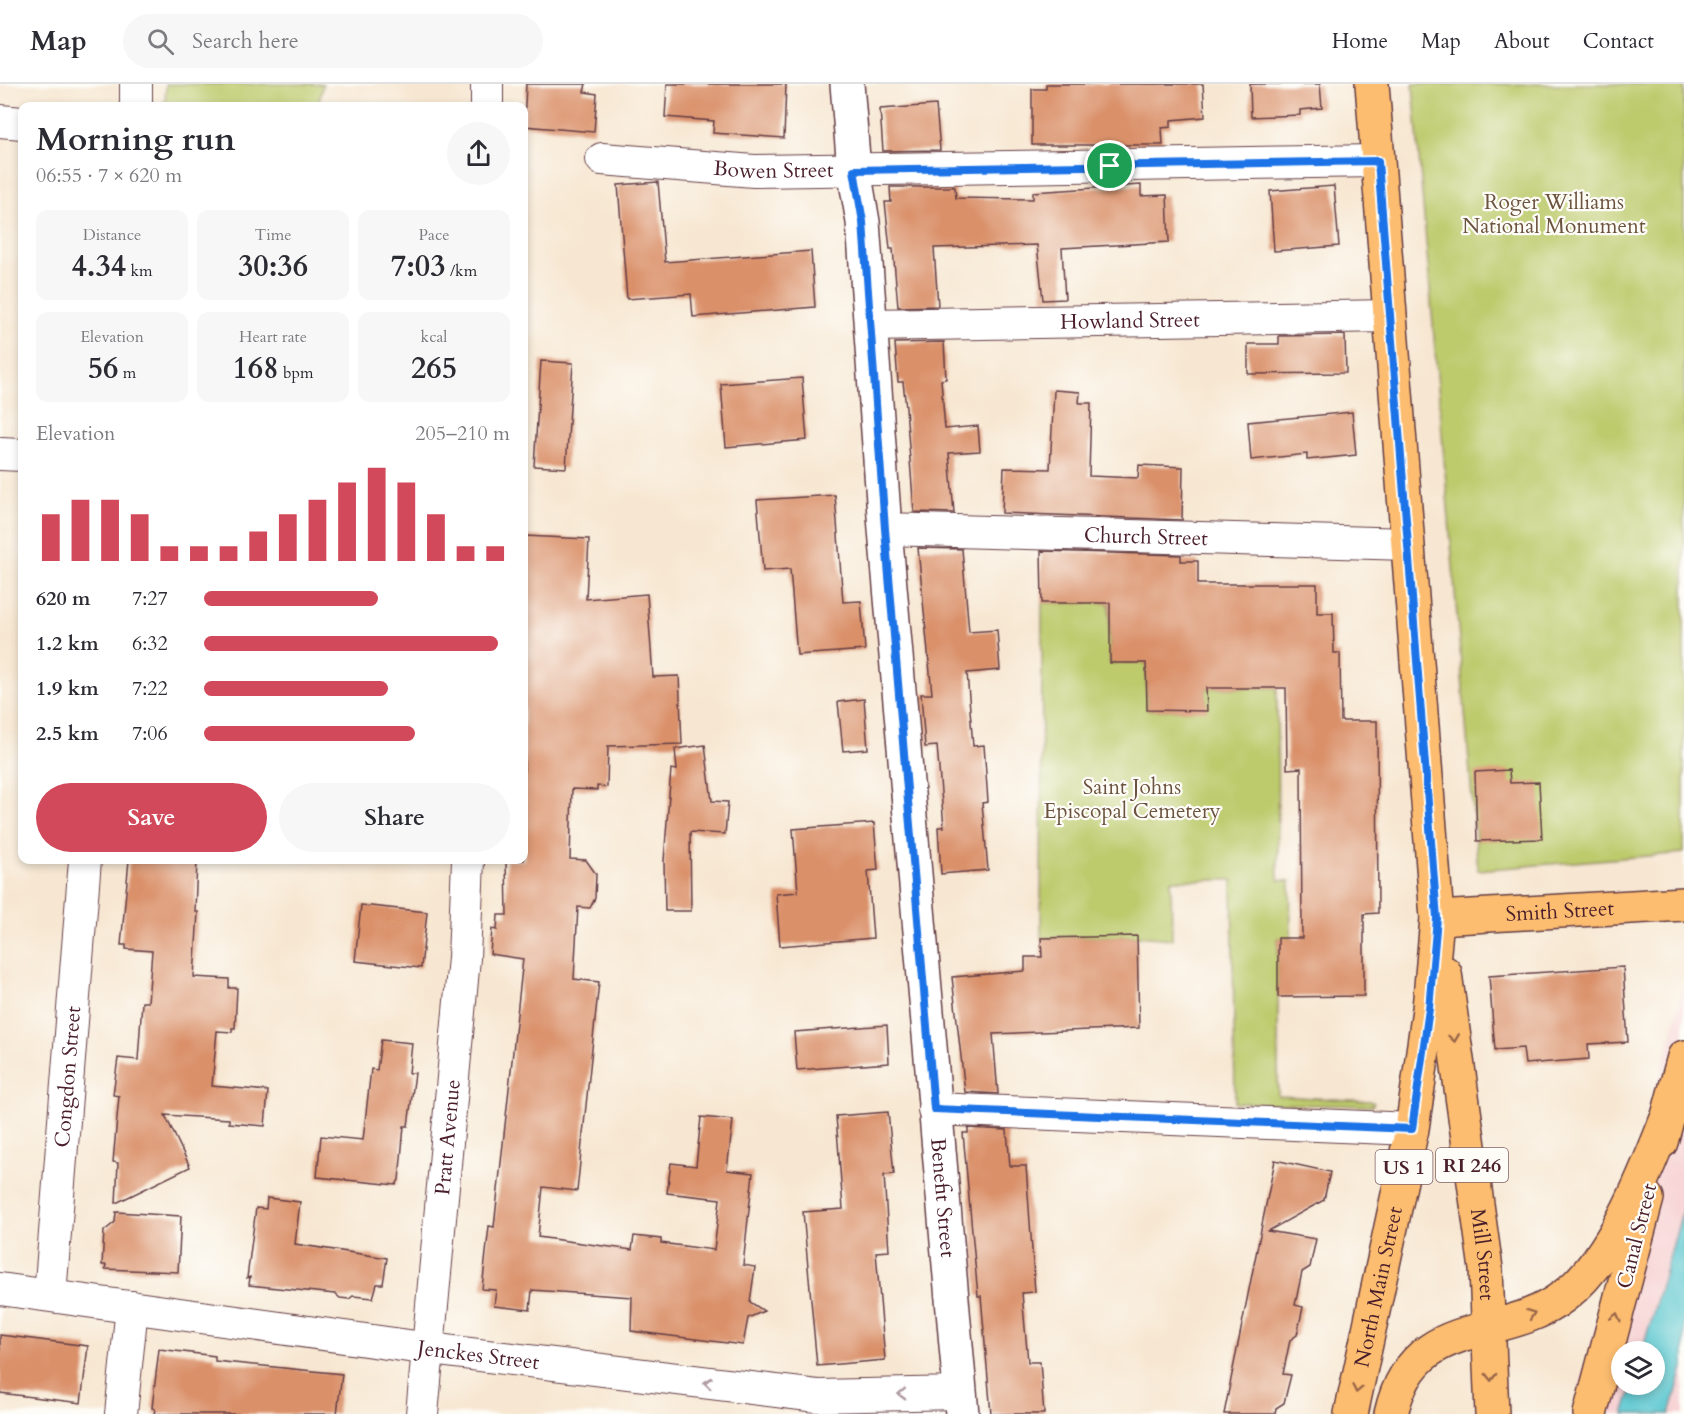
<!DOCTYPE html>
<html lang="en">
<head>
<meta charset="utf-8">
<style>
	body { margin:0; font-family:Cardo,serif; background:#f7f7f7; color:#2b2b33; height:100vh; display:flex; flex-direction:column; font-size:22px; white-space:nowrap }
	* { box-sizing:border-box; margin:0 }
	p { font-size:20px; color:#7c7c81 }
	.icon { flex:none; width:33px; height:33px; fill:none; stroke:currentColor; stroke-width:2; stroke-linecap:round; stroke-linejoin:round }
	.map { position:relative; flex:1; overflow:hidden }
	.drawer { position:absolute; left:18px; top:18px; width:510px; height:762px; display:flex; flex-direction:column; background:#fff; border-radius:12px; box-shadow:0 3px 9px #0003 }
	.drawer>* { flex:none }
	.buttons { position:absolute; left:1611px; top:1257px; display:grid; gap:12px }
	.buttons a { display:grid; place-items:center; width:54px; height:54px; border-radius:50%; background:#fff; box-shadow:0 3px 9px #0003; font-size:30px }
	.pin { position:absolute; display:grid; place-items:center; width:51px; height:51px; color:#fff; margin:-26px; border:3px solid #fff; border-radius:50%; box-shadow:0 2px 6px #0007 }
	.round { display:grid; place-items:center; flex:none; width:63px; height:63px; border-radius:32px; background:#f7f7f7 }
	.overview { display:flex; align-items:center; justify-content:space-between; height:102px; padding:0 18px }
	h1 { font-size:33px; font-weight:700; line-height:45px }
	.figures { display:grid; grid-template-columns:repeat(3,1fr); gap:9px; height:102px; padding:6px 18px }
	.figures div { display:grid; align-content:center; border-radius:12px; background:#f7f7f7; text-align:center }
	.figures b { font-size:30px; font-weight:700 }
	.figures small { font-size:16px; font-weight:400 }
	.figures p { font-size:16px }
	.chart { height:168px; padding:12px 18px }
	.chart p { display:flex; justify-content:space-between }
	.chart svg { width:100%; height:108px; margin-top:6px; stroke:#d1495b; stroke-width:6 }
	.button { display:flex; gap:12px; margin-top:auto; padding:12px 18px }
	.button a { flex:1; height:69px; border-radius:36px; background:#d1495b; color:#fff; font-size:24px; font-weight:700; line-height:69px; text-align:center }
	.button a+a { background:#f7f7f7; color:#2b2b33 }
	ul { padding:0 18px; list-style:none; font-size:20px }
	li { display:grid; grid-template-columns:96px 72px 1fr; align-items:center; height:45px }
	li i { height:15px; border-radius:8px; background:#d1495b }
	header { display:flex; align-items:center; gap:36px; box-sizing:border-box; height:84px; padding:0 30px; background:#fff; border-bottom:2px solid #e1e1e2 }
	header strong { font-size:28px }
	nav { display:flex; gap:33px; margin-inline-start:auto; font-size:21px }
	.search { width:420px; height:54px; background:#f7f7f7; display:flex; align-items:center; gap:15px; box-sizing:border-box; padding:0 21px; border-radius:33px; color:#7c7c81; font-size:22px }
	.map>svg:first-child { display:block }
	.built { fill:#f7cfd1; fill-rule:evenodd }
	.green { fill:#bdcb6d; stroke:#84754c; stroke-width:1.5 }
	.water { fill:#59c6cf; stroke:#52727d; stroke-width:1.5 }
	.building { fill:#da916a }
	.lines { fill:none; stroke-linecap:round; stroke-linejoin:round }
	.minor-casing { stroke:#643d44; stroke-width:34 }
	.tertiary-casing { stroke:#643d44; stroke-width:36 }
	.primary-casing { stroke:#643d44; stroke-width:36 }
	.minor { stroke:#fff; stroke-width:32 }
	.tertiary { stroke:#fff; stroke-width:33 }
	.primary { stroke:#fcbd6f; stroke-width:33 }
	.oneway { stroke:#9a664a }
	.oneway2 { stroke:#ae9aa0 }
	.route-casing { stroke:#fff; stroke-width:12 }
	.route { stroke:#1a73e8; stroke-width:8 }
	.labels { text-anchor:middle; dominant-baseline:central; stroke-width:4.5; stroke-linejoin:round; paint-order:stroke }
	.shield { fill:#fdfcf7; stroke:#806168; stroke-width:1.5 }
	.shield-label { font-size:20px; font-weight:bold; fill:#4a1f2b }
	.street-label { font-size:21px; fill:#4a1f2b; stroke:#fdfcf7 }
	.park-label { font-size:21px; fill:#6c533f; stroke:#fdfcf7 }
</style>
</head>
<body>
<header>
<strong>Map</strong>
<div class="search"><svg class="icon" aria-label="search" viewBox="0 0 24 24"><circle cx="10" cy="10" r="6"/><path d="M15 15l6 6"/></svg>Search here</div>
<nav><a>Home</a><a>Map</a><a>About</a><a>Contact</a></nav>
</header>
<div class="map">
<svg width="1684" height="1330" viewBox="0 0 1684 1330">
	<rect width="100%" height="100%" fill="#fdfcf7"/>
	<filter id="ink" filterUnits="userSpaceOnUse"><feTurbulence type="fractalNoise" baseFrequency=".0167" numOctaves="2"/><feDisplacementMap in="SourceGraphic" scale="12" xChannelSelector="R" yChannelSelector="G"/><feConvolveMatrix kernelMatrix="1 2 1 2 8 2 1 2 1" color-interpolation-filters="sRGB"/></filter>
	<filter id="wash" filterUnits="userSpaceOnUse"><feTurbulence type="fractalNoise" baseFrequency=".008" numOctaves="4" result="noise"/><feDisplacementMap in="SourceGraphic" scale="24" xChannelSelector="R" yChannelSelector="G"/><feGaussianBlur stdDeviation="1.35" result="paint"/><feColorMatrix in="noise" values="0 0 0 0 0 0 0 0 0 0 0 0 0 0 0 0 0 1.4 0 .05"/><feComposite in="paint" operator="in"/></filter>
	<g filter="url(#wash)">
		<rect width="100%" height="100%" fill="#f7e7d2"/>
		<path class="built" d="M1684,902V1330H1572ZM1622,1268H1654V1300H1622Z"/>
		<g class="green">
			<path d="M166,0H323L318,22H165Z"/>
			<path d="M1413,0H1684V769L1478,786Z"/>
			<path d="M1042,519H1109L1110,579H1146L1147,626H1206V604H1277L1278,796L1290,797L1291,854H1278V1012L1370,1017L1374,1019L1372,1022L1235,1019L1232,796H1171L1172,855L1137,852L1041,854Z"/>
		</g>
		<path class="water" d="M1684,1122V1281L1670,1330H1624L1633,1301L1654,1300V1268L1642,1267Z"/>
		<g id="blocks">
			<g class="building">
				<path d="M526,0H586L584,8L597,10L594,48L524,42Z"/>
				<path d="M667,0H786L784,54L713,49L714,37L665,33Z"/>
				<path d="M1046,0H1203L1205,33L1171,36V43L1162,44L1163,61H1032V5H1046Z"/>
				<path d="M1250,0H1320L1322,24L1300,26V31L1251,33Z"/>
				<path d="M936,21L940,66L883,67L880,25Z"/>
				<path d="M658,98L665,178L811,167L815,223L693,233L691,210L627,215L618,101Z"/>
				<path d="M1141,101V112L1167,111L1169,158L1062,164L1065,215L1043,216L1037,161L934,164L938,222L898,223L893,165H890L885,118H891L890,103H955L956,114L1033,115V108Z"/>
				<path d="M1334,102L1339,162L1274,167L1270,107Z"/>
				<path d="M1345,251L1346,289L1248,290V260H1279V252Z"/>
				<path d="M944,258L946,295L941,296L945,345L978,342L980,367L949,369L954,429L914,428L906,324L903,298H898L895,259Z"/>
				<path d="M541,277L573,279L566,384L534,382Z"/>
				<path d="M802,294L807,356L726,363L721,300Z"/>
				<path d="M1054,306L1080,308L1079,319H1091L1089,392L1138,394L1139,381L1183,383L1182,436L1002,429L1004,384L1050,385Z"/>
				<path d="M1352,328L1356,371L1307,376V370L1251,376L1248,338Z"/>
				<path d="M835,411L843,518L861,517L865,566L797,571L790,485L763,487L757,416Z"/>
				<path d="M524,452L589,455L586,515L647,510L653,593L679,592L682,660L608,662L607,703L597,702V706L572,705L570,775L586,776L596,790L595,814L590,824L578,823L574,895L599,898L577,1107L543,1103L538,1153L632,1166L634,1152L661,1155V1159L714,1166L720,1115L667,1109L671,1079L696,1082L701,1033L733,1036L727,1086L753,1089L743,1181L755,1183L750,1218L764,1227L748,1234L743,1261L631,1247L632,1213L532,1206L530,1226L494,1222L496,1206L482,1205L489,1142L494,1143L523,875L490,870L492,845L497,846L498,831H507L506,776H524Z"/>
				<path d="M918,464L962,465L969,548L997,546L1000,586L967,589L973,662L984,661L988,718L982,719L988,786L941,790L938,743H944L937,662L925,663L921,610H932Z"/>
				<path d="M1041,467L1181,471V477H1198V500H1317V529H1333L1334,569H1340L1341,637H1377L1378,829L1364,830V912L1278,913V854H1302L1301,684L1287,685L1286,604H1206L1207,627L1147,626L1146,579H1110V519H1042Z"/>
				<path d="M864,615L868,665L843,667L838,618Z"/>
				<path d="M705,661L712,717L728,718L725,750L690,748L691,827H665L664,777L671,685L677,686L675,665Z"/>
				<path d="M1509,686L1510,699L1539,698L1542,755L1477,757L1475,688Z"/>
				<path d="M874,739L878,786L868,787L873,854L780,862L776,810L798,808L793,745Z"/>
				<path d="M129,776H197L195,828H198L194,893L229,895V904H237L235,944H232V948L217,947L212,1002L268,1007L265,1042L229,1039V1035L165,1031L190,1083L116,1119L118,1079L113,1078L119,1012L113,1011L118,974L138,976L142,918H148L152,867L126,865V861H121Z"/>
				<path d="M361,821L427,828L421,884L355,877Z"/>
				<path d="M1137,852L1139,944L993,950L998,1010L965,1008L952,893L1025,887V873H1042L1041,854Z"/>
				<path d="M1623,883L1628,958L1588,960L1589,975L1525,980L1523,964L1495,966L1489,892Z"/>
				<path d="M887,941L889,979L797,986L794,948Z"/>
				<path d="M381,956L412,959L409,989H415L408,1042H404L399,1096L396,1101L317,1093L321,1052L363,1056L371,985L377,986Z"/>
				<path d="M888,1028L894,1090L884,1091L889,1167L876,1168L885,1276L817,1282L803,1128L843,1125L836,1032Z"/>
				<path d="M968,1044L1007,1046L1010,1082H1026L1035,1208L1022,1209L1028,1278H1040L1044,1330H991L981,1212H978L963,1049H968Z"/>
				<path d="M1275,1076L1330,1088L1324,1116L1268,1147L1316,1155L1310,1183L1302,1188L1295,1221L1303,1223L1297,1251L1290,1256L1283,1290L1291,1291L1284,1319L1276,1324L1275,1330H1224Z"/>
				<path d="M267,1114L300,1118L295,1160L387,1174L383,1200H377L373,1214L353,1212L349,1215L340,1214L335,1210L249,1201L250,1193L247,1194L256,1124L266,1125Z"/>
				<path d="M116,1128L181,1132L178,1188L105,1185L106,1181H102L104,1147L115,1138Z"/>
				<path d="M0,1251L88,1262L81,1319L0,1309Z"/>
				<path d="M159,1265L215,1272V1277L342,1290L337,1330H154L155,1325L152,1324Z"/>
			</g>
		</g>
	</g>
	<g filter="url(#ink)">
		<use href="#blocks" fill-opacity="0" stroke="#643d44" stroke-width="1.5"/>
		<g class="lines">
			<defs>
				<g id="minor">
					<path d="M487,0V22"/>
					<path d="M136,22V0"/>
					<path d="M0,37L22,39"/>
					<path id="s1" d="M602,75L754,87L1378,77"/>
					<path id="s2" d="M870,241L1390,232"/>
					<path d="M0,370L22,371"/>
					<path id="s3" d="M885,445L1408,460"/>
					<path d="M934,1025L1412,1045"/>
					<path id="s4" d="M0,1205L430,1265L817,1312L960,1309"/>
					<path id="s5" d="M50,1211L85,776"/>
					<path d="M121,1330L132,1223"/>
					<path id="s6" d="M422,1330L464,874L468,776"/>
				</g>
				<g id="tertiary">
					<path id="s7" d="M847,0L854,86L863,138L885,445L962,1330"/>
				</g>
				<g id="primary">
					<path id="s8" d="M1437,834L1684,820"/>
					<path id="s9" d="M1445,889L1486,1185L1492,1330"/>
					<path d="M1661,1058L1684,973"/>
					<path id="s10" d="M1351,1330L1412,1045L1429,925L1437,834L1372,0"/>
					<path d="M1391,1330C1414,1227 1501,1261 1564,1212C1612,1176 1645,1091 1666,1037"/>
					<path d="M1590,1330L1647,1114"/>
				</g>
			</defs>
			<use href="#minor" class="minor-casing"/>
			<use href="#tertiary" class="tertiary-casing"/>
			<use href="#primary" class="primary-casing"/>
			<use href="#minor" class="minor"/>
			<use href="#tertiary" class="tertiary"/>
			<use href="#primary" class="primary"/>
		</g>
		<defs><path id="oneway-chevron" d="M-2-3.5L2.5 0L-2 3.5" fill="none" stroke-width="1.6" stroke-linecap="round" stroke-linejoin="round" transform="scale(1.5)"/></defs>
		<g class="oneway">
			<use href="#oneway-chevron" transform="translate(1454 954) rotate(82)"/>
			<use href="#oneway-chevron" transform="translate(1531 1230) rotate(-20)"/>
			<use href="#oneway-chevron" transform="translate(1616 1233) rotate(-76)"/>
			<use href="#oneway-chevron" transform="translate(1491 1293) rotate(89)"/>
			<use href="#oneway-chevron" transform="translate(1357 1305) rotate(102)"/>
		</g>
		<g class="oneway2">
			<use href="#oneway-chevron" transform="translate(708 1299) rotate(-173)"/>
			<use href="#oneway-chevron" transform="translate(902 1310) rotate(179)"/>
		</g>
	</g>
	<g class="lines" filter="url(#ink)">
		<defs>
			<path id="route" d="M1378,77L1437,834L1429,925L1412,1045L934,1025L885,445L863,138L854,86Z"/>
		</defs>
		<use href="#route" class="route-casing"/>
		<use href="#route" class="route"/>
	</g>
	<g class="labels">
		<g class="shield">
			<rect x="1436" y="1064" width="72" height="34" rx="4.5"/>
			<rect x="1375.5" y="1066" width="57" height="34" rx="4.5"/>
		</g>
		<g class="shield-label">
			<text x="1472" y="1081">RI 246</text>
			<text x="1404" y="1083">US 1</text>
		</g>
		<g class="street-label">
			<text stroke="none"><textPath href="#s1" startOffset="172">Bowen Street</textPath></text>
			<text stroke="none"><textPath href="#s2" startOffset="260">Howland Street</textPath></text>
			<text stroke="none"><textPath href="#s3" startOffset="261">Church Street</textPath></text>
			<text stroke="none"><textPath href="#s8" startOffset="123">Smith Street</textPath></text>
			<text stroke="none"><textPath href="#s5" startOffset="219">Congdon Street</textPath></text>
			<text stroke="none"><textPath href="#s6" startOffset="278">Pratt Avenue</textPath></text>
			<text stroke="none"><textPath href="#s7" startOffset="1118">Benefit Street</textPath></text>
			<text transform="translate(1637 1152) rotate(-76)">Canal Street</text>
			<text stroke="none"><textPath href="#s9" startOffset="284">Mill Street</textPath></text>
			<text stroke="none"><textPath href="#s10" startOffset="130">North Main Street</textPath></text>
			<text stroke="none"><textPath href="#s4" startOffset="483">Jenckes Street</textPath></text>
		</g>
		<g class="park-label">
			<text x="1554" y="118">Roger Williams<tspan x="1554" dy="24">National Monument</tspan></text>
			<text x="1132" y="703">Saint Johns<tspan x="1132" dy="24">Episcopal Cemetery</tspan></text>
		</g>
	</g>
</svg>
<div class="buttons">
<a><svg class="icon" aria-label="layers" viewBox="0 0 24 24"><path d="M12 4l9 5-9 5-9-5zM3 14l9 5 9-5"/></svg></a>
</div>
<div class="pin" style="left:1110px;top:82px;background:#1e9e55"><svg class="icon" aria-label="arrive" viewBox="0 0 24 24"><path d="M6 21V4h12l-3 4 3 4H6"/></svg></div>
<section class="drawer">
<div class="overview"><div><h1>Morning run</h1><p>06:55 · 7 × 620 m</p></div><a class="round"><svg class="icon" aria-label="share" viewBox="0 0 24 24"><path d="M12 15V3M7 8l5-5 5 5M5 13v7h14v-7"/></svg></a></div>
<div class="figures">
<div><p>Distance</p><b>4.34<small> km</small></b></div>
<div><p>Time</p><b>30:36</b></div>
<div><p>Pace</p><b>7:03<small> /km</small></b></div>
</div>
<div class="figures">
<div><p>Elevation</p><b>56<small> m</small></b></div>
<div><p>Heart rate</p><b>168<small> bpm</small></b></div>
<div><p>kcal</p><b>265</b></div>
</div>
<div class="chart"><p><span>Elevation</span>205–210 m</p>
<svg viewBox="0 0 160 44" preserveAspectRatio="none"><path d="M5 44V25M15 44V19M25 44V19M35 44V25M45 44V38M55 44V38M65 44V38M75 44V32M85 44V25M95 44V19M105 44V12M115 44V6M125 44V12M135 44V25M145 44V38M155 44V38"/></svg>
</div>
<ul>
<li><b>620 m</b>7:27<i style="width:57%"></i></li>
<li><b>1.2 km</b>6:32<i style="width:96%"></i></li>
<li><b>1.9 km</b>7:22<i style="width:60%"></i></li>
<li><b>2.5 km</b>7:06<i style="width:69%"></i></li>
</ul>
<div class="button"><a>Save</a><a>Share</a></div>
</section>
</div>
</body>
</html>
